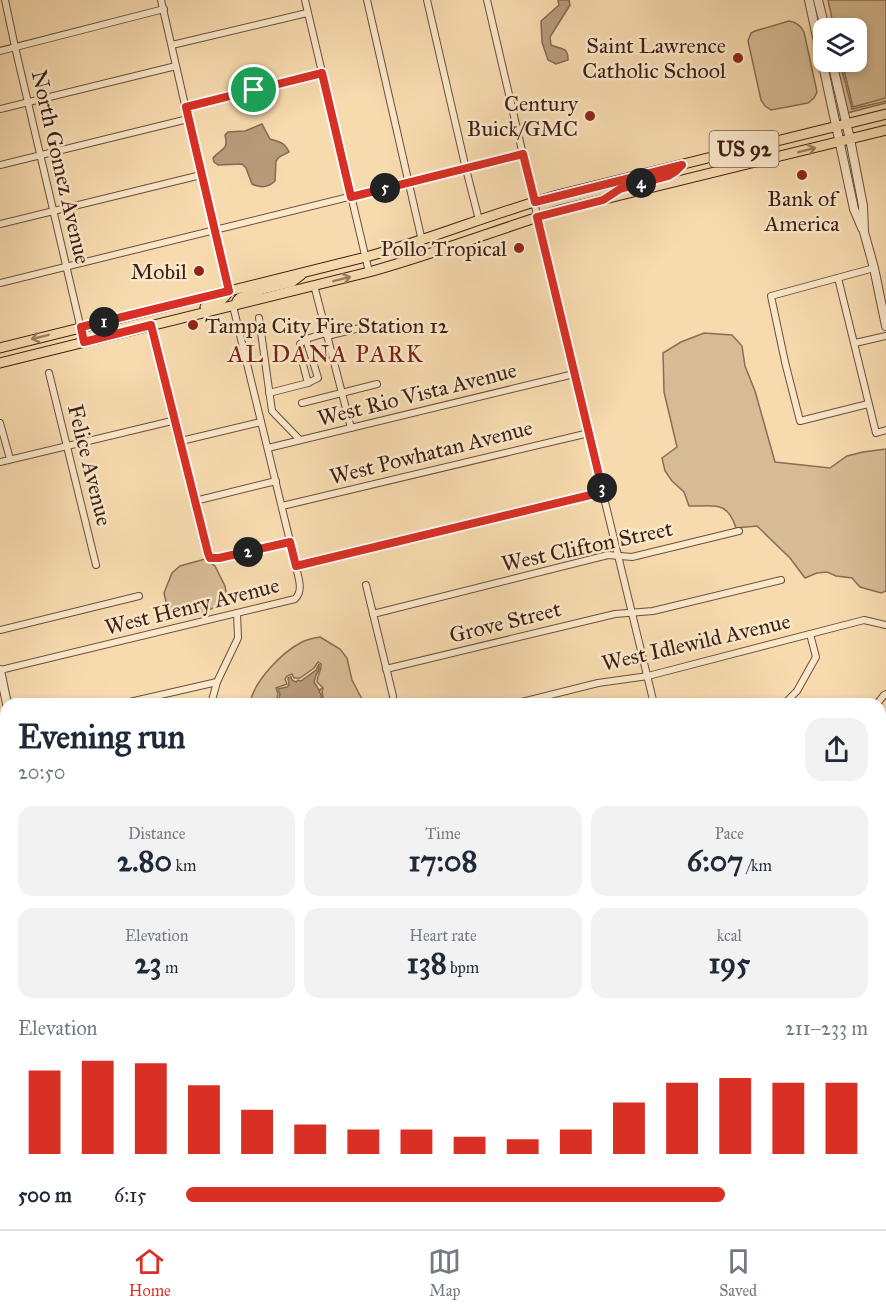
<!DOCTYPE html>
<html lang="en">
<head>
<meta charset="utf-8">
<style>
	body { margin:0; font-family:"IM FELL Great Primer",serif; background:#f2f2f3; color:#1f2937; height:100vh; display:flex; flex-direction:column; font-size:22px; white-space:nowrap }
	* { box-sizing:border-box; margin:0 }
	p { font-size:20px; color:#747a83 }
	.icon { flex:none; width:33px; height:33px; fill:none; stroke:currentColor; stroke-width:2; stroke-linecap:round; stroke-linejoin:round }
	.map { position:relative; flex:1; overflow:hidden }
	.drawer { position:absolute; left:0px; top:698px; width:886px; height:532px; display:flex; flex-direction:column; background:#fff; border-radius:18px 18px 0 0; box-shadow:0 3px 9px #0003 }
	.drawer>* { flex:none }
	.buttons { position:absolute; left:813px; top:18px; display:grid; gap:12px }
	.buttons a { display:grid; place-items:center; width:54px; height:54px; border-radius:12px; background:#fff; box-shadow:0 3px 9px #0003; font-size:30px }
	.pin { position:absolute; display:grid; place-items:center; width:51px; height:51px; color:#fff; margin:-26px; border:3px solid #fff; border-radius:50%; box-shadow:0 2px 6px #0007 }
	.km { position:absolute; width:30px; height:30px; margin:-15px; border-radius:50%; background:#222; color:#fff; font-size:16px; line-height:30px; text-align:center }
	.round { display:grid; place-items:center; flex:none; width:63px; height:63px; border-radius:18px; background:#f2f2f3 }
	.head { display:flex; align-items:center; justify-content:space-between; height:102px; padding:0 18px }
	h1 { font-size:33px; font-weight:700; line-height:45px }
	.metrics { display:grid; grid-template-columns:repeat(3,1fr); gap:9px; height:102px; padding:6px 18px }
	.metrics div { display:grid; align-content:center; border-radius:15px; background:#f2f2f3; text-align:center }
	.metrics b { font-size:30px; font-weight:700 }
	.metrics small { font-size:16px; font-weight:400 }
	.metrics p { font-size:16px }
	.chart { height:168px; padding:12px 18px }
	.chart p { display:flex; justify-content:space-between }
	.chart svg { width:100%; height:108px; margin-top:6px; stroke:#d93025; stroke-width:6 }
	ul { padding:0 18px; list-style:none; font-size:20px }
	li { display:grid; grid-template-columns:96px 72px 1fr; align-items:center; height:45px }
	li i { height:15px; border-radius:8px; background:#d93025 }
	.menu { display:flex; justify-content:space-around; align-items:center; height:84px; border-top:2px solid #e0e1e3; background:#fff; font-size:16px; color:#747a83 }
	.menu a { display:grid; justify-items:center; gap:3px }
	.menu .current { color:#d93025 }
	.map>svg:first-child { display:block }
	.green { fill:#d7bb95; stroke:#8a6d54; stroke-width:1.5 }
	.water { fill:#b89b7a; stroke:#876951; stroke-width:1.5 }
	.lines { fill:none; stroke-linecap:round; stroke-linejoin:round }
	.minor-casing { stroke:#6c4e3b; stroke-width:8 }
	.tertiary-casing { stroke:#6c4e3b; stroke-width:10 }
	.secondary-casing { stroke:#3d1f14; stroke-width:11 }
	.primary-casing { stroke:#3d1f14; stroke-width:11 }
	.minor { stroke:#fae8cb; stroke-width:6 }
	.tertiary { stroke:#fae8cb; stroke-width:8 }
	.secondary { stroke:#fae8cb; stroke-width:9 }
	.primary { stroke:#f7dbaf; stroke-width:9 }
	.oneway { stroke:#9a7d62 }
	.route-casing { stroke:#fff; stroke-width:12 }
	.route { stroke:#d93025; stroke-width:8 }
	.poi-dot { fill:#8f2418; stroke:#fae8cb; stroke-width:2 }
	.labels { text-anchor:middle; dominant-baseline:central; stroke-width:5; stroke-linejoin:round; paint-order:stroke }
	.shield { fill:#fae8cb; stroke:#765b4b; stroke-width:1.5 }
	.shield-label { font-size:21px; font-weight:bold; fill:#3d1f14 }
	.poi-label { font-size:22px; fill:#3d1f14; stroke:#fae8cb; text-anchor:end }
	.street-label { font-size:22px; fill:#3d1f14; stroke:#fae8cb }
	.neighbourhood-label { font-size:24px; letter-spacing:1.5px; fill:#7a1f14; stroke:#fae8cb }
</style>
</head>
<body>
<div class="map">
<svg width="886" height="1229" viewBox="0 0 886 1229">
	<rect width="100%" height="100%" fill="#f7dbaf"/>
	<filter id="stains"><feTurbulence type="fractalNoise" baseFrequency=".00333" numOctaves="4"/><feColorMatrix values="0 0 0 0 .2 0 0 0 0 .09 0 0 0 0 .02 0 0 0 .5 -.17"/></filter>
	<radialGradient id="worn" r=".72"><stop offset=".6" stop-color="#630" stop-opacity="0"/><stop offset="1" stop-color="#630" stop-opacity=".3"/></radialGradient>
	<g class="green">
		<path d="M828,0H886V98L853,107L842,62H856V28H834Z"/>
		<path d="M789,21C796,22 801,26 804,32L817,92L814,98L808,103L771,110L765,106L761,100L748,41L751,33L755,31Z"/>
		<path d="M835,62H840L852,109L886,101V103L847,113Z"/>
		<path d="M704,333L732,335L742,346L745,366L755,391L775,462L830,468L847,456L863,452L886,449V591L881,593L860,587L852,578L836,576L827,572L817,573L805,578L790,558L757,526L736,528C727,499 712,507 689,506L684,492L672,481L665,471L662,458L677,447L664,392L663,353L681,342Z"/>
		<path d="M205,559L215,566L225,586L226,592C224,597 221,601 218,605C207,613 184,617 170,619L164,593L172,573L180,566Z"/>
		<path d="M320,637L340,649L347,658L352,680L364,703H324L322,692L323,688L317,682C317,674 322,672 321,664L318,662L314,668L303,676L300,678H294L292,674L287,676L285,679L287,684L276,688L278,694L276,703H250C254,681 282,652 302,642C307,639 314,638 320,637Z"/>
	</g>
	<g class="water">
		<path d="M558,0H569L570,5L550,37L551,45C562,50 568,46 568,60L556,64L548,60L542,42L541,21L559,5Z"/>
		<path d="M262,124L270,139C280,142 284,142 289,152L279,157L276,161L275,181C268,188 260,188 252,184L246,168L242,164L218,165L214,162L213,158C221,148 229,151 225,135L228,132L245,131Z"/>
		<path d="M319,664V670L316,675L314,682L319,690L321,689L319,692L321,694L322,703H278L280,694L278,689L287,687L289,685L288,678L291,677L292,680L296,682L298,680L301,681L316,670Z"/>
	</g>
	<g class="lines">
		<defs>
			<g id="minor">
				<path d="M5,0L15,47L84,342"/>
				<path d="M161,0L201,175L229,291"/>
				<path d="M305,0L369,272"/>
				<path d="M367,0L422,241"/>
				<path d="M427,0L466,169L479,220"/>
				<path d="M487,0L574,374L654,704"/>
				<path d="M172,45L307,13"/>
				<path d="M0,51L164,9"/>
				<path d="M185,107L322,73"/>
				<path d="M0,109L176,66"/>
				<path d="M0,165L188,119"/>
				<path d="M0,224L201,175"/>
				<path d="M838,278L876,433L886,430"/>
				<path d="M0,283L523,154"/>
				<path d="M314,285L351,428"/>
				<path d="M259,318L272,411L300,440"/>
				<path d="M151,325L208,553L210,558H219L290,541"/>
				<path d="M327,336L364,327"/>
				<path d="M855,343L886,336"/>
				<path d="M49,373L96,565"/>
				<path d="M308,383L300,353V344L306,339L326,333"/>
				<path d="M269,393L308,383L318,378L306,339"/>
				<path d="M302,403L377,384"/>
				<path d="M868,404L800,421L785,362L771,296L874,268"/>
				<path d="M0,423L10,459"/>
				<path d="M181,441L261,422"/>
				<path d="M268,448L574,374"/>
				<path d="M0,462L176,420"/>
				<path d="M195,501L276,481"/>
				<path d="M282,506L589,433"/>
				<path d="M296,566L603,492"/>
				<path d="M366,585L393,696"/>
				<path d="M373,614L608,555L632,557L739,531"/>
				<path d="M0,630L139,596"/>
				<path d="M386,669L615,614L653,611L781,580"/>
				<path d="M0,670L295,599C304,590 298,578 296,566L233,306"/>
				<path d="M121,704L217,682"/>
				<path d="M211,704L217,682L238,638L237,613"/>
				<path d="M514,704L598,683L648,676L864,620L886,625"/>
				<path d="M784,704L797,691L816,657L810,634"/>
				<path d="M877,704L884,695L886,694"/>
				<path d="M880,799L883,810"/>
				<path d="M885,846L886,849"/>
				<path d="M880,992L886,1015"/>
				<path d="M0,1032L6,1030"/>
				<path d="M880,1088L886,1086"/>
				<path d="M0,1098L6,1096"/>
				<path d="M0,1200L6,1198"/>
				<path d="M236,1224L237,1229"/>
				<path d="M296,1224L297,1229"/>
				<path d="M359,1224L360,1229"/>
				<path d="M497,1224L508,1229"/>
				<path d="M666,1229L687,1224"/>
			</g>
			<g id="tertiary">
				<path d="M809,0L854,209L862,228"/>
				<path d="M818,0L825,28"/>
				<path d="M832,62L850,139L863,206L864,232L874,268L886,326"/>
				<path d="M0,670L7,704"/>
				<path d="M134,1224L136,1229"/>
			</g>
			<g id="secondary">
				<path d="M880,1103L886,1102"/>
				<path d="M460,1229L466,1224"/>
			</g>
			<g id="primary">
				<path d="M610,195C632,181 665,185 682,165"/>
				<path d="M237,301L240,298L262,289L292,282L301,275"/>
				<path d="M205,307C217,303 222,302 229,291"/>
				<path d="M0,348L366,257C431,239 493,213 558,195L886,114"/>
				<path d="M0,363L369,272C434,254 496,230 560,210L886,130"/>
			</g>
		</defs>
		<use href="#minor" class="minor-casing"/>
		<use href="#tertiary" class="tertiary-casing"/>
		<use href="#secondary" class="secondary-casing"/>
		<use href="#primary" class="primary-casing"/>
		<use href="#minor" class="minor"/>
		<use href="#tertiary" class="tertiary"/>
		<use href="#secondary" class="secondary"/>
		<use href="#primary" class="primary"/>
	</g>
	<defs><path id="oneway-shaft" d="M-6 0H5M1.5-3L5.5 0L1.5 3" fill="none" stroke-width="1.6" stroke-linecap="round" stroke-linejoin="round" transform="scale(1.5)"/></defs>
	<g class="oneway">
		<use href="#oneway-shaft" transform="translate(807 150) rotate(-14)"/>
		<use href="#oneway-shaft" transform="translate(342 279) rotate(-14)"/>
		<use href="#oneway-shaft" transform="translate(40 337) rotate(166)"/>
	</g>
	<g class="lines">
		<defs>
			<path id="route" d="M322,73L351,197L523,154L535,202L682,165L676,171L668,176L620,189L603,200L537,217L603,492L296,566L290,542L219,558H210L208,553L151,325L84,342L81,327L229,291L186,107Z"/>
		</defs>
		<use href="#route" class="route-casing"/>
		<use href="#route" class="route"/>
	</g>
	<g class="poi-dot">
		<circle cx="738" cy="58" r="6"/>
		<circle cx="590" cy="116" r="6"/>
		<circle cx="802" cy="175" r="6"/>
		<circle cx="519" cy="248" r="6"/>
		<circle cx="199" cy="271" r="6"/>
		<circle cx="193" cy="325" r="6"/>
	</g>
	<g class="labels">
		<rect class="shield" x="709.5" y="131" width="69" height="36" rx="4.5"/>
		<g class="shield-label">
			<text x="744" y="149">US 92</text>
		</g>
		<g class="poi-label">
			<text x="726" y="45">Saint Lawrence<tspan x="726" dy="25">Catholic School</tspan></text>
			<text x="578" y="103">Century<tspan x="578" dy="25">Buick/GMC</tspan></text>
			<text x="802" y="198" text-anchor="middle">Bank of<tspan x="802" dy="25">America</tspan></text>
			<text x="507" y="248">Pollo Tropical</text>
			<text x="187" y="271">Mobil</text>
			<text x="205" y="325" text-anchor="start">Tampa City Fire Station 12</text>
		</g>
		<g class="street-label">
			<text transform="translate(61 167) rotate(77)">North Gomez Avenue</text>
			<text transform="translate(417 394) rotate(-14)">West Rio Vista Avenue</text>
			<text transform="translate(431 452) rotate(-14)">West Powhatan Avenue</text>
			<text transform="translate(90 465) rotate(76)">Felice Avenue</text>
			<text transform="translate(587 546) rotate(-12)">West Clifton Street</text>
			<text transform="translate(192 606) rotate(-14)">West Henry Avenue</text>
			<text transform="translate(505 622) rotate(-14)">Grove Street</text>
			<text transform="translate(696 642) rotate(-13)">West Idlewild Avenue</text>
		</g>
		<g class="neighbourhood-label">
			<text x="326" y="354">AL DANA PARK</text>
		</g>
	</g>
	<rect width="100%" height="100%" filter="url(#stains)"/>
	<rect width="100%" height="100%" fill="url(#worn)"/>
</svg>
<div class="buttons">
<a><svg class="icon" aria-label="layers" viewBox="0 0 24 24"><path d="M12 4l9 5-9 5-9-5zM3 14l9 5 9-5"/></svg></a>
</div>
<div class="pin" style="left:254px;top:90px;background:#1e9e55"><svg class="icon" aria-label="arrive" viewBox="0 0 24 24"><path d="M6 21V4h12l-3 4 3 4H6"/></svg></div>
<b class="km" style="left:104px;top:322px">1</b>
<b class="km" style="left:248px;top:552px">2</b>
<b class="km" style="left:602px;top:488px">3</b>
<b class="km" style="left:641px;top:183px">4</b>
<b class="km" style="left:385px;top:188px">5</b>
<section class="drawer">
<div class="head"><div><h1>Evening run</h1><p>20:50</p></div><a class="round"><svg class="icon" aria-label="share" viewBox="0 0 24 24"><path d="M12 15V3M7 8l5-5 5 5M5 13v7h14v-7"/></svg></a></div>
<div class="metrics">
<div><p>Distance</p><b>2.80<small> km</small></b></div>
<div><p>Time</p><b>17:08</b></div>
<div><p>Pace</p><b>6:07<small> /km</small></b></div>
</div>
<div class="metrics">
<div><p>Elevation</p><b>23<small> m</small></b></div>
<div><p>Heart rate</p><b>138<small> bpm</small></b></div>
<div><p>kcal</p><b>195</b></div>
</div>
<div class="chart"><p><span>Elevation</span>211–233 m</p>
<svg viewBox="0 0 160 44" preserveAspectRatio="none"><path d="M5 44V10M15 44V6M25 44V7M35 44V16M45 44V26M55 44V32M65 44V34M75 44V34M85 44V37M95 44V38M105 44V34M115 44V23M125 44V15M135 44V13M145 44V15M155 44V15"/></svg>
</div>
<ul>
<li><b>500 m</b>6:15<i style="width:79%"></i></li>
</ul>
</section>
</div>
<nav class="menu">
<a class="current"><svg class="icon" aria-label="home" viewBox="0 0 24 24"><path d="M3 11l9-7 9 7M6 9v11h12V9"/></svg>Home</a>
<a><svg class="icon" aria-label="map" viewBox="0 0 24 24"><path d="M3 6l6-2 6 2 6-2v14l-6 2-6-2-6 2zM9 4v14M15 6v14"/></svg>Map</a>
<a><svg class="icon" aria-label="saved" viewBox="0 0 24 24"><path d="M7 4h10v16l-5-4-5 4z"/></svg>Saved</a>
</nav>
</body>
</html>
